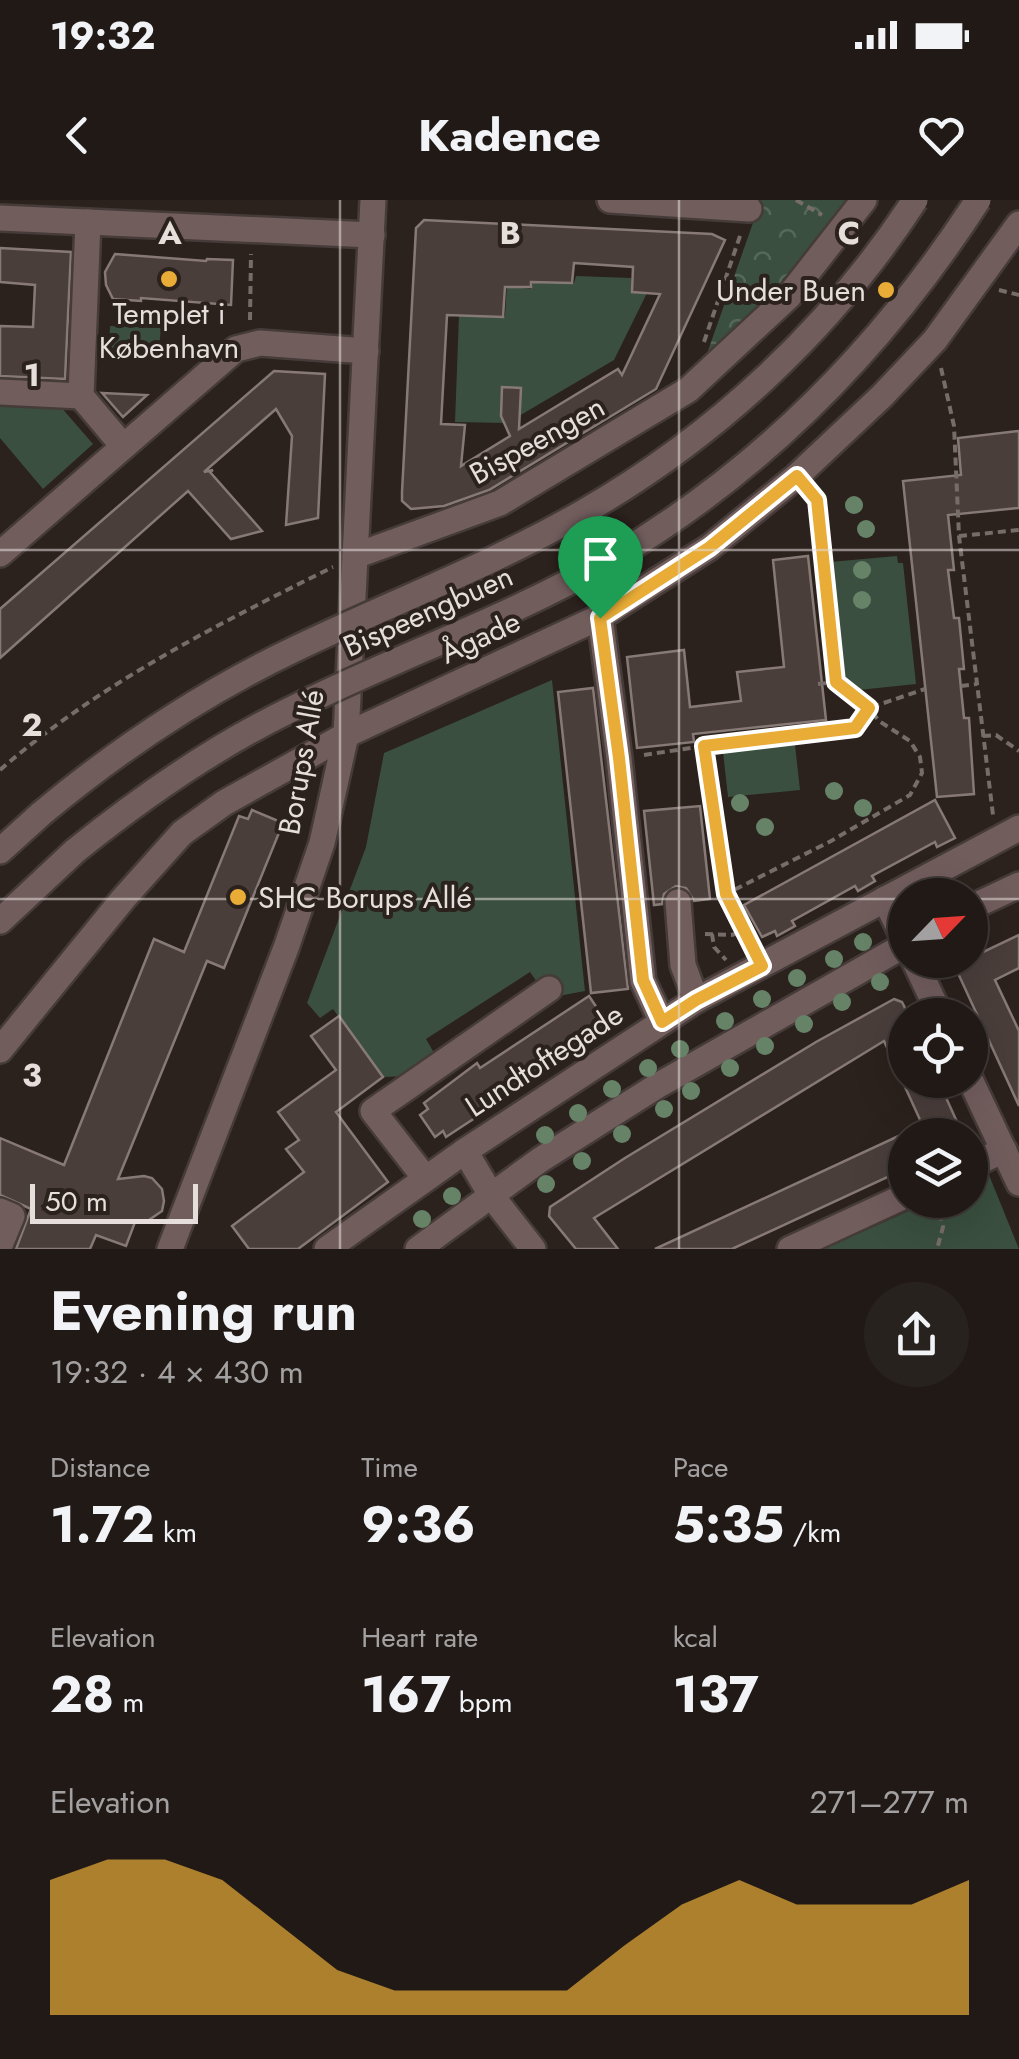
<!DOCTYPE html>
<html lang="en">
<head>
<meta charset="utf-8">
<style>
	body { margin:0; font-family:Jost,sans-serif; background:#28221f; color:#f1f3f6; height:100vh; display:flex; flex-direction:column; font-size:38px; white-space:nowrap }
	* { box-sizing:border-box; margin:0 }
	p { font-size:32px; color:#a2a0a1 }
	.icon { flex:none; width:55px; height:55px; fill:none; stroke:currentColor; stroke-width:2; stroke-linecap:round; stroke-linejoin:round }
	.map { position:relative; height:1049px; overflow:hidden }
	.details { display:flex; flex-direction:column; background:#201916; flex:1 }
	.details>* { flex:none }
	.needle { width:65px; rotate:65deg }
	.tools { position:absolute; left:888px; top:678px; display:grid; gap:20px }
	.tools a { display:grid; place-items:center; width:100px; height:100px; border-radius:50%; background:#201916; box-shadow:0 10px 40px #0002,0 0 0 2px #3d3835; font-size:50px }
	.scale { position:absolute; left:30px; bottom:25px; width:168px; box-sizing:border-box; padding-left:10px; border:5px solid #e5dedb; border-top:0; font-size:28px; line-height:35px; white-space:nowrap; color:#e5dedb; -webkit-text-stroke:8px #2b211d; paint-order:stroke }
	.pin { position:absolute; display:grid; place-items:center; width:85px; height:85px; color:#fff; margin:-102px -42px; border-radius:50% 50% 50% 0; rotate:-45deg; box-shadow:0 0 10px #0007 }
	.pin .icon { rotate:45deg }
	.round { display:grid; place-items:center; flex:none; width:105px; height:105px; border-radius:52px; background:#28221f }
	.head { display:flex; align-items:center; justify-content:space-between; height:170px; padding:0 50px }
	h1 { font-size:55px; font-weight:700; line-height:75px }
	.stats { display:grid; grid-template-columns:repeat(3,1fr); gap:15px; height:170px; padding:10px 50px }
	.stats div { display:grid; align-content:center }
	.stats b { font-size:50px; font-weight:700 }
	.stats small { font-size:28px; font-weight:400 }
	.stats p { font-size:28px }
	.chart { height:280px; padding:20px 50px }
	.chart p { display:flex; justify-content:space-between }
	.chart svg { width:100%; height:180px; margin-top:10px; fill:#e8ac37; opacity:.7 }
	.status { display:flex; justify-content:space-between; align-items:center; height:70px; padding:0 50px; background:#201916; direction:ltr }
	.status svg { height:28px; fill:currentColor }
	header { display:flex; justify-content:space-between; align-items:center; height:130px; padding:0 50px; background:#201916; font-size:45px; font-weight:700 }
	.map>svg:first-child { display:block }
	.green { fill:#3a4f3f }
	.forest { fill:url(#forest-crowns) }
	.building { fill:#4a3e3b; stroke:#877a76; stroke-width:2.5; fill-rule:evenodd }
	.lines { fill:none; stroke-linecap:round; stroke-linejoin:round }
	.minor-casing { stroke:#453b38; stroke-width:30 }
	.path { stroke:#766d69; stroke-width:4; stroke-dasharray:8 5; stroke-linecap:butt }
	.minor { stroke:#725d5d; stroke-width:25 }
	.minor-bridge-casing { stroke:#453b38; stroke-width:30; stroke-linecap:butt }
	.minor-bridge { stroke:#725d5d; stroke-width:25 }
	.tree { fill:#668368 }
	.route-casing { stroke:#fff; stroke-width:20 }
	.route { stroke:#e8ac37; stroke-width:12 }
	.grid { fill:none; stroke:#e5dedb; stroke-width:2.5; stroke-opacity:0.55 }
	.poi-dot { fill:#e8ac37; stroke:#2b211d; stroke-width:4 }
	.labels { text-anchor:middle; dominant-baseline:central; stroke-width:8; stroke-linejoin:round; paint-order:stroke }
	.poi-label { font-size:30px; fill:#e5dedb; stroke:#2b211d; text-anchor:end }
	.street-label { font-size:30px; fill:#e5dedb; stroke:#2b211d }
	.grid-label { font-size:32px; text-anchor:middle; font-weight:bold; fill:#e5dedb; stroke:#2b211d; stroke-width:8; stroke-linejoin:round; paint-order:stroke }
</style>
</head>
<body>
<div class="status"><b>19:32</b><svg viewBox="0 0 49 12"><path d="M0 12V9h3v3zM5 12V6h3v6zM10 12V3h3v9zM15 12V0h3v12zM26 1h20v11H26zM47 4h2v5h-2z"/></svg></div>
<header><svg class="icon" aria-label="back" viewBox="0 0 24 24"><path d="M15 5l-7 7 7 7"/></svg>Kadence<svg class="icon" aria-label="heart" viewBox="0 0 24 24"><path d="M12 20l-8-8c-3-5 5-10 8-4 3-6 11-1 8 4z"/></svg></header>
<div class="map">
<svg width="1019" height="1049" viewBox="0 0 1019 1049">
	<defs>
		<pattern id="forest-crowns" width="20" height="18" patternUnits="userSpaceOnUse" patternTransform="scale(2.5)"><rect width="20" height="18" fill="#3a4f3f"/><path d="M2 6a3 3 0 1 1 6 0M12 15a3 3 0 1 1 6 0" fill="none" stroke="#56685a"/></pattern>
	</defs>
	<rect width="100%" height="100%" fill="#2b211d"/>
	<g class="green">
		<path d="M576,76L631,78L632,93H647L614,160L507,223L455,222L459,115L505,116L507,86L531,89L533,83H574Z"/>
		<path d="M110,126L161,128L159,149L109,148Z"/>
		<path d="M0,202L60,206L93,244L43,289L0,238Z"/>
		<path d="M897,356L898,363H903L916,484L859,490L842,476L830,362Z"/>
		<path d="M552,480L585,791L548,798L530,772L426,839L437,858L410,876L383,877L333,809L320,818L307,803L366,647L384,553Z"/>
		<path d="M795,545L800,590L728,597L723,552Z"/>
		<path d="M989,975L1019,1049H824L933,1000H970V983Z"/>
	</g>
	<path class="forest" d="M761,0H846L771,95L703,165Z"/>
	<g class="building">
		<path d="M424,20L712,34L725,40L656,189L489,290L444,306L411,309L402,301V292L416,28ZM574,63L633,67L632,92L660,94L622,175L618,169L519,229L521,188L502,187L501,216L510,236L461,266L465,225L441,224L447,115L503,117L505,87H531V82L572,83Z"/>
		<path d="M0,48L71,52L65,179L0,176V126L33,127L35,85L0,82Z"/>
		<path d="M115,54L206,61L207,59L233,60L231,105L141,98V101L113,99L106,85L105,72Z"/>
		<path d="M274,171L325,174L318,318L286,325L292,236L276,209L204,272L213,270L210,272L262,331L231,339L188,291L0,458V409Z"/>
		<path d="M102,193L147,195L123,217Z"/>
		<path d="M1019,231V308L948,315L954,370H948L954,418H959L964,469H959L964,518H969L974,594L937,597L903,281L961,275L958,238Z"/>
		<path d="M808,356L826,520L693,534L694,542L637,548L627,457L684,450L690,507L741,501L737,472L784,467L773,360Z"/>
		<path d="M593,488L628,789L591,793L558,492Z"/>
		<path d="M935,600L955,638L937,647L935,642L872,676L875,681L858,691L855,686L792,721L795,726L777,736L775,731L762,737L744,705Z"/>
		<path d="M700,606L710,699L694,701L686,688L676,686L664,694L662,704L654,705L644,611Z"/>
		<path d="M252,610L283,623L224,768L207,761L118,979L144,976L152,978L162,989L164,1001L162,1011L146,1022H135L126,1046L96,1035L90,1049H16L31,1009L0,995V938L64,965L154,739L184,752L239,616L248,619Z"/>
		<path d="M1019,735V768L995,780L1019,831V906L957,771L960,763Z"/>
		<path d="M589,796L611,829L446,937L443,931L435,937L420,915L428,909L424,903L477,863L480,868Z"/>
		<path d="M894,799L902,802L905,808V880H938L963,935H927L884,841L594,1018L618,1049H576L549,1016L550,1007L625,958L816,842Z"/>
		<path d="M339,816L383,877L336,912L388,982L298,1049H249L232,1026L304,972L286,949L299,940L278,912L336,870L311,836Z"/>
		<path d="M905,933V969L732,1049H655Z"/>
	</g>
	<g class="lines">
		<defs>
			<g id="minor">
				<path d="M610,0L749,9"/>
				<path d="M0,18L372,35"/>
				<path d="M88,22L81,196L123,246"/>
				<path d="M0,192L81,196"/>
				<path d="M0,354L236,149L260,143L366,151"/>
				<path d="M355,356L500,303L688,190L789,96L864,0"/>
				<path d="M600,417L619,558L643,781L662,822"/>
				<path d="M0,651L42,613"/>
				<path d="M885,699L905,741"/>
				<path d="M678,702L683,765L696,800"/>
				<path d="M970,708L1019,685"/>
				<path d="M0,721L75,651"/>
				<path d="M914,760L940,815"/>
				<path d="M0,850L123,699L182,633L224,603L346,535L600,417L710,347L797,276L882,196L935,140L1019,24"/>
				<path d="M970,879L1019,983"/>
				<path d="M465,951L491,995L533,1049"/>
				<path d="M970,966L1004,950"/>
				<path d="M425,978L373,911L549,789"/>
				<path d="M0,1011L12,1016L0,1045"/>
				<path d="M170,1049L286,748L322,643L346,535L373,0"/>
				<path d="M327,1049L465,951L696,800L1019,628"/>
				<path d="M418,1049L540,960L657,886L905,745"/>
				<path d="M790,1049L905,996"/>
			</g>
		</defs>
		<use href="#minor" class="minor-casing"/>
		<g class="path">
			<path d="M796,0L822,15"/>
			<path d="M999,90L1019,95"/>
			<path d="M250,120L251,54"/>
			<path d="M704,142L741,33"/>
			<path d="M941,168L954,226L959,336L993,615"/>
			<path d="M813,295L817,300L836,482L869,508L925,489"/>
			<path d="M959,336L1019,330"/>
			<path d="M818,484L836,482"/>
			<path d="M961,486L977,484"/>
			<path d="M983,536L996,535L1019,551"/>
			<path d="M704,546L855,528L869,508L879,521L910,541L920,557L922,573L910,595L831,641L726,694"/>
			<path d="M644,555L704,546L726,694L751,743"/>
			<path d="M0,570C99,484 216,425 333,367"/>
			<path d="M705,734L731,735L745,732"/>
			<path d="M712,734L714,747L726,760"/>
			<path d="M937,1000L943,1027L937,1049"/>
		</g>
		<use href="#minor" class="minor"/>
		<defs>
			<g id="minor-bridge">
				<path d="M42,613C120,548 203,493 295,449C390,403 490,366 582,313C715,237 831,129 915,0"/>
				<path d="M75,651C142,597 212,548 290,510C396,457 510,418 613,358C764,269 883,147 978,0"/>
			</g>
		</defs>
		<use href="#minor-bridge" class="minor-bridge-casing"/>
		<use href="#minor-bridge" class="minor-bridge"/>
	</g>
	<g class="tree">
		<circle cx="854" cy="305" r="9"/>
		<circle cx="866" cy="329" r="9"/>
		<circle cx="862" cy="370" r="9"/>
		<circle cx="862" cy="400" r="9"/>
		<circle cx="834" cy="591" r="9"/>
		<circle cx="740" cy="603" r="9"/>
		<circle cx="863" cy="608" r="9"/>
		<circle cx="765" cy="627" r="9"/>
		<circle cx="863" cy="742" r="9"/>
		<circle cx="834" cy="759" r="9"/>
		<circle cx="797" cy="778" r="9"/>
		<circle cx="880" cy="782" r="9"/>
		<circle cx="762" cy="799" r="9"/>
		<circle cx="842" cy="802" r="9"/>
		<circle cx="725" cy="821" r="9"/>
		<circle cx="804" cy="824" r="9"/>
		<circle cx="765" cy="846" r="9"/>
		<circle cx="680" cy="849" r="9"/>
		<circle cx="648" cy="868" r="9"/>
		<circle cx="730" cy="868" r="9"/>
		<circle cx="612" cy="889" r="9"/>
		<circle cx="691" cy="891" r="9"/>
		<circle cx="664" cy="909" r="9"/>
		<circle cx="578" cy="913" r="9"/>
		<circle cx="622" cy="934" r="9"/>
		<circle cx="545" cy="935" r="9"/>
		<circle cx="582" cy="961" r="9"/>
		<circle cx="546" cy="984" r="9"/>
		<circle cx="452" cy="996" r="9"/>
		<circle cx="422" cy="1019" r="9"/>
	</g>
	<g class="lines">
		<defs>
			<path id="route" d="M797,276L817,300L836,482L869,508L855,528L704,546L726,694L762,766L696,800L662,822L643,780L619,558L600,418L710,347Z"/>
		</defs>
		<use href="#route" class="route-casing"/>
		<use href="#route" class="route"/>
	</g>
	<path class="grid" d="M340,0V1049M679,0V1049M0,350H1019M0,699H905M970,699H1019"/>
	<g class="poi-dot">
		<circle cx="169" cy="79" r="10"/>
		<circle cx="886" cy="90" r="10"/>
		<circle cx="238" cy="697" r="10"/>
	</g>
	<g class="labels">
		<g class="poi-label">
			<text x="866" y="90">Under Buen</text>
			<text x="169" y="113" text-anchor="middle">Templet i<tspan x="169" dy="34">København</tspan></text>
			<text x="258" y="697" text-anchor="start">SHC Borups Allé</text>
		</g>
		<g class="street-label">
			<text transform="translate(537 240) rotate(-29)">Bispeengen</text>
			<text transform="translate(428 411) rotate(-24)">Bispeengbuen</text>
			<text transform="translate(480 437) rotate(-25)">Ågade</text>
			<text transform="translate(301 562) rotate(-80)">Borups Allé</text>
			<text transform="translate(544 860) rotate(-33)">Lundtoftegade</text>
		</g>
	</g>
	<g class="grid-label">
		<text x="170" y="44">A</text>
		<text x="510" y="44">B</text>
		<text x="849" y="44">C</text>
		<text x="32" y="186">1</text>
		<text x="32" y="536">2</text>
		<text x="32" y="886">3</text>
	</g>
</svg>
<div class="tools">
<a><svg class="needle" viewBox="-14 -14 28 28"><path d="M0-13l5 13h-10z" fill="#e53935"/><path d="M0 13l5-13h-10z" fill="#a2a0a1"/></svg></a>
<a><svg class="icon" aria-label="locate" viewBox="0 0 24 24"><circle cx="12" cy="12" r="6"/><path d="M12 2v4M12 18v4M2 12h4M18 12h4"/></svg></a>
<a><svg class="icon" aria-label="layers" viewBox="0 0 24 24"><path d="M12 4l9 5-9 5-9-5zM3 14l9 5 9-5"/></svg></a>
</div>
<div class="scale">50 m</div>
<div class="pin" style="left:600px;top:418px;background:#1e9e55"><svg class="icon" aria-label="arrive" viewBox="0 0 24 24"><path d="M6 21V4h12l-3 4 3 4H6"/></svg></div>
</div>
<section class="details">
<div class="head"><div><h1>Evening run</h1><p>19:32 · 4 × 430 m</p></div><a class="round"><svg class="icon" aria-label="share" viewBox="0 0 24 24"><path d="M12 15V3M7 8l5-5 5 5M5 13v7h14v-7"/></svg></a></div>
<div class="stats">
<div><p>Distance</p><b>1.72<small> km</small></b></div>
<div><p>Time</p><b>9:36</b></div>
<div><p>Pace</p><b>5:35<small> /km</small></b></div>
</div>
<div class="stats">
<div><p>Elevation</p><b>28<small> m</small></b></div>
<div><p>Heart rate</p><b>167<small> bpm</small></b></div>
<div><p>kcal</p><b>137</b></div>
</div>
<div class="chart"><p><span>Elevation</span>271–277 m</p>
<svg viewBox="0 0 160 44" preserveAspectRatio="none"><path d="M0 44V11L10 6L20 6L30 11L40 22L50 33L60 38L70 38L80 38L90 38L100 27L110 17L120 11L130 17L140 17L150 17L160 11V44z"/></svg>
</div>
</section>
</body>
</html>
